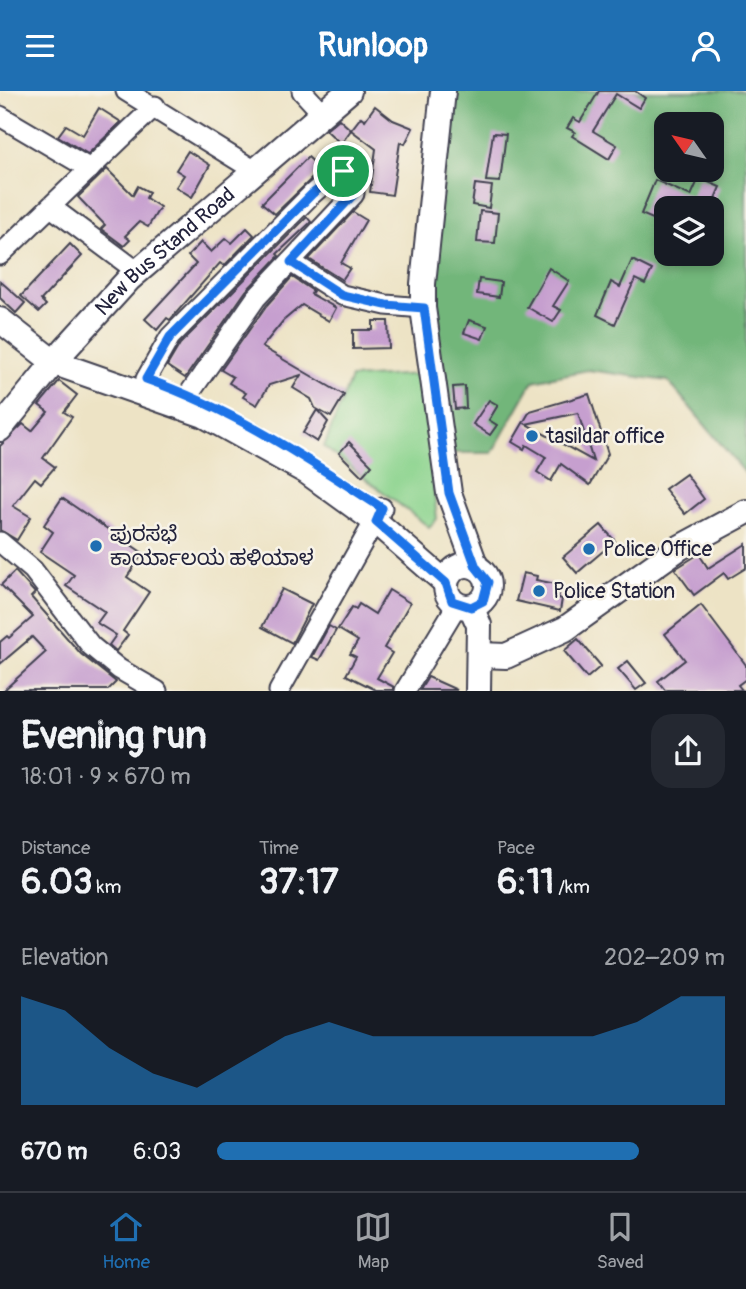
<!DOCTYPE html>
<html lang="en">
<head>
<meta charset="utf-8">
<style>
	body { margin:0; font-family:Pangolin,"Noto Sans Kannada",sans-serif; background:#242831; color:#f1f3f6; height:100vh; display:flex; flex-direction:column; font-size:26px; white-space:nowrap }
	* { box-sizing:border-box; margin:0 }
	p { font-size:23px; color:#9ea1a6 }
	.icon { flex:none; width:38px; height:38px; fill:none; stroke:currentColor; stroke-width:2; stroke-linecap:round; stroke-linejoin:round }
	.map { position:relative; height:600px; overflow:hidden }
	.sheet { display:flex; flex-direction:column; background:#171b24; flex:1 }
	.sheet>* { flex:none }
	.needle { width:46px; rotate:304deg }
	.fabs { position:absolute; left:654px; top:21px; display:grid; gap:14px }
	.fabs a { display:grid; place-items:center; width:70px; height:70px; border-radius:14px; background:#171b24; box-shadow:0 4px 10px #0003; font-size:35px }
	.pin { position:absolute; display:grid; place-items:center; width:60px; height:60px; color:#fff; margin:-30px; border:4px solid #fff; border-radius:50%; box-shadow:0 2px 7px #0007 }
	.round { display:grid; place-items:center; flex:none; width:74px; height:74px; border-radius:21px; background:#242831 }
	.overview { display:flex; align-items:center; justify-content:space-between; height:119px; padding:0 21px }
	h1 { font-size:38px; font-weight:700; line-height:52px }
	.metrics { display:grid; grid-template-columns:repeat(3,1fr); gap:10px; height:119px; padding:7px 21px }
	.metrics div { display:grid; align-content:center }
	.metrics b { font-size:35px; font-weight:700 }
	.metrics small { font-size:19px; font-weight:400 }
	.metrics p { font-size:19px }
	.chart { height:196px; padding:14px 21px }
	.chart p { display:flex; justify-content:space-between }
	.chart svg { width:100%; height:126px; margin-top:7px; fill:#1f6fb2; opacity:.7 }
	ul { padding:0 21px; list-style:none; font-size:23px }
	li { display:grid; grid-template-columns:112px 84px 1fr; align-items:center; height:52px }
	li i { height:18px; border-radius:9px; background:#1f6fb2 }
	header { display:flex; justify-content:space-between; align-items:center; height:91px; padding:0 21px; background:#1f6fb2; color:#fff; font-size:32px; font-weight:700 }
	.dock { display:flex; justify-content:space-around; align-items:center; height:98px; border-top:2px solid #363941; background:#171b24; font-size:19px; color:#9ea1a6 }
	.dock a { display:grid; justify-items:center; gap:4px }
	.dock .selected { color:#1f6fb2 }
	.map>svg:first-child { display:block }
	.green { fill:#8dd48f; stroke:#587b65; stroke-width:2 }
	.forest { fill:#72b67a; stroke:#4a6c5a; stroke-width:2; fill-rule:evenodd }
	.building { fill:#c69fcf; fill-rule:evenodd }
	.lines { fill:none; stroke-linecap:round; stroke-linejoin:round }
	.minor-casing { stroke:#403f50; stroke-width:23 }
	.major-casing { stroke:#403f50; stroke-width:28 }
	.minor { stroke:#fff; stroke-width:19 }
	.major { stroke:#fff; stroke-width:24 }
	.route-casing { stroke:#fff; stroke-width:14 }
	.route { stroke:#1a73e8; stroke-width:9 }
	.poi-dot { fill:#1f6fb2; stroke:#f7f3e8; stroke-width:2.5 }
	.labels { text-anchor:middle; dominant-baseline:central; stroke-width:5; stroke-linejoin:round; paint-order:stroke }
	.street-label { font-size:21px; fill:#22223b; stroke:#f7f3e8 }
	.poi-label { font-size:21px; fill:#22223b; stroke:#f7f3e8; text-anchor:start }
</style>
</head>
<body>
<header><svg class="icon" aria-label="menu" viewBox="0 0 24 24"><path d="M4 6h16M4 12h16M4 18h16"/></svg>Runloop<svg class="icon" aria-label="person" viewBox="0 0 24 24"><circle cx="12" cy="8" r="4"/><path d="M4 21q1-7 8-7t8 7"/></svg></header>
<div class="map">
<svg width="746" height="600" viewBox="0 0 746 600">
	<rect width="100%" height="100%" fill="#f7f3e8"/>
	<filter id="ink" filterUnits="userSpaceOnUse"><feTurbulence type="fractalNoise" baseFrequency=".0143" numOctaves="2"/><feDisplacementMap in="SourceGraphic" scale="14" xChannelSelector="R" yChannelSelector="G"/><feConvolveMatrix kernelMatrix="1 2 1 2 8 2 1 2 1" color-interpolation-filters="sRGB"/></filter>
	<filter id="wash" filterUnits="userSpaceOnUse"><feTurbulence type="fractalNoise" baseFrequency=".00686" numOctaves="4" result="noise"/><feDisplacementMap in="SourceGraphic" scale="28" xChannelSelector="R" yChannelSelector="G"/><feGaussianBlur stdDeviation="1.57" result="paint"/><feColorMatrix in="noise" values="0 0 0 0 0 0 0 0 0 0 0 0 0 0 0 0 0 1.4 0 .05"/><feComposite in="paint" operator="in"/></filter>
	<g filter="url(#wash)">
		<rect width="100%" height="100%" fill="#ede3c5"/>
		<path class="green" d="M421,283L437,428L429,436L324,356L351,287Z"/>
		<path class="forest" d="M453,0H746V383L668,290L588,279L533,290L492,362H452L431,199ZM667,33H712V79H667ZM667,117H712V163H667Z"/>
		<g id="blocks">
			<g class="building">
				<path d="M599,0H635L645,7L639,17L616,3L593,40L617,54L609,68L572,45L575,41L567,37L573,27L580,31Z"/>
				<path d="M375,15L393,29L413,37L405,53L400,51L392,104L370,101L376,58L351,39L361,26L365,29Z"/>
				<path d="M99,17L121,31L88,63L58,45L66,34L83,44Z"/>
				<path d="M339,28L351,39L341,53L326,39Z"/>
				<path d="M493,42L506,43L500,91L486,90Z"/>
				<path d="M339,55L351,66L327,73L275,123L262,112L308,66L319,76Z"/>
				<path d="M188,60L210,74L192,106L176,96L184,84L176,79Z"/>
				<path d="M107,78L133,104L138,95L149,101L146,107L160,116L148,136L139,131L125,145L130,149L124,155L101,138L105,134L78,106Z"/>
				<path d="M699,87L720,96L711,117L703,113L701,117H667V134L641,123L655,89L691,105Z"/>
				<path d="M475,93L492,95L489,117L472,114Z"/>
				<path d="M480,120L498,122L495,152L477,151Z"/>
				<path d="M353,121L366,129L341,172L350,177L342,189L309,168Z"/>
				<path d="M307,126L311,131L277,163L279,165L246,200L185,287L167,275L180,253Z"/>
				<path d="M247,137L254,144L224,175L220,172L170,229L167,227L157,239L145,228L196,173L188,165L201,151L211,161L226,147L232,152Z"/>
				<path d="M70,153L82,165L41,209L46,214L39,221L21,205Z"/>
				<path d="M632,169L652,179L645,193L635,188L615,233L597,224L611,191L620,196Z"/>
				<path d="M549,177L569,190L553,215L561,219L553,231L527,216Z"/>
				<path d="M292,186L313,200L311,203L336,217L329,230L302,214L283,230L262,256L344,304L331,326L315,317L311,308L293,297L301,284L269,294L257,314L243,306L246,302L229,292L233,286L221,279L266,215Z"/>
				<path d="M479,188L501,191L499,206L477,203Z"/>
				<path d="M0,190L25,212L16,222L0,207Z"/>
				<path d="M469,229L487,235L482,248L464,242Z"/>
				<path d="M373,230H388L389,257L353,258V239H373Z"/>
				<path d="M59,290L77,304L64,321L72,326L43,367L55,376L41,392L35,387L13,415L31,426L17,449L0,439V355L23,333L32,340L48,321L39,314Z"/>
				<path d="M465,295L466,317L455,318L453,296Z"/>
				<path d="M589,303L608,363L590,394L561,373L551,390L537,381L546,366L526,354L524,358L512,351L530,320ZM578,322L593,370L526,333Z"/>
				<path d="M489,309L498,314L489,329L497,334L490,344L473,333Z"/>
				<path d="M317,319L328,331L317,351L303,342Z"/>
				<path d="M349,351L372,374L362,385L339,362Z"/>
				<path d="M686,383L704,408L685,423L665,398Z"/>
				<path d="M62,407L143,462L127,486L149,501L123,540L128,544L116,560L109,554L116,544L97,532L105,521L66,495L74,484L40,461L53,441L44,434Z"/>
				<path d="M601,434L615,450L577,482L563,466Z"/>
				<path d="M746,453V477L728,488L724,482L694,504L675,478L699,463L708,477Z"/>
				<path d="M15,480L35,502L31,506L81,563L116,591L108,599H4L46,561L32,546L0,573V551L7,545L9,547L33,526L1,494Z"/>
				<path d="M523,482L537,485L536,489L561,494L558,507L562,508L560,520L516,510Z"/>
				<path d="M282,498L312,513L292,552L262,536Z"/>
				<path d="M389,499L410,512L384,557L392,562L377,587L394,596L393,599H376L346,584L356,566L350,563L358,550L338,538L352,516L356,518L359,513L375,523Z"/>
				<path d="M701,514L746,574V588L738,594L742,599H665L658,590L685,569L665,543Z"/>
				<path d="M329,535L336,539L319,569L312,566Z"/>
				<path d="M578,548L601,575L587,587L564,560Z"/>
				<path d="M628,570L646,592L636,599L618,578Z"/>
				<path d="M428,586L457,599H420Z"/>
			</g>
		</g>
	</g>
	<g filter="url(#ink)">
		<use href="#blocks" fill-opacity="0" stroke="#403f50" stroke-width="2"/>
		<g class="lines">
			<defs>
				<g id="minor">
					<path d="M126,0L257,81"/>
					<path d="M302,0L323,23"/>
					<path d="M0,25L90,78"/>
					<path d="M51,116L138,181"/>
					<path d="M0,164L155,15"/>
					<path d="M291,171L342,204L386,214L423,217"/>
					<path d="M146,288L170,246L312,103L335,83L343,80L353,87L354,103L256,207L189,303"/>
					<path d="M0,451L33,479L91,555L119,578L157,600"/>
					<path d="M279,600L382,417"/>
					<path d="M405,600L457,514"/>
				</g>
				<g id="major">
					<path d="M443,0L423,193V217L449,402L476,476"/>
					<path d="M0,229L55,272L204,324L307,381L376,431L446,492"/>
					<path id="s1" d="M0,338L65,258L129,188L349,0"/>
					<circle cx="467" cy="495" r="21"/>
					<path d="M471,516L479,534L478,600"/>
					<path d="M480,564L506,565L565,538L679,457L746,421"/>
				</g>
			</defs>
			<use href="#minor" class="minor-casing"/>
			<use href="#major" class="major-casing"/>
			<use href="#minor" class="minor"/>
			<use href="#major" class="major"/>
		</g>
	</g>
	<g class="lines" filter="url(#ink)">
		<defs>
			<path id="route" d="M343,80L353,87L354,103L291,171L342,204L386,214L424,217L449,402L476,476L488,491L483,510L471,516L452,510L446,492L376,431L382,417C306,367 232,318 146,288L170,246L312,103Z"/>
		</defs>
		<use href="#route" class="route-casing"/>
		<use href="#route" class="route"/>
	</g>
	<g class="poi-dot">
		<circle cx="532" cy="345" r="7"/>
		<circle cx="96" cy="455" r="7"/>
		<circle cx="589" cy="458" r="7"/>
		<circle cx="539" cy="500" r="7"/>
	</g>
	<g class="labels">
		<g class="street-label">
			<text stroke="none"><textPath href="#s1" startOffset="243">New Bus Stand Road</textPath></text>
		</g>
		<g class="poi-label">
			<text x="546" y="345">tasildar office</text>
			<text x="110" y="443">ಪುರಸಭೆ<tspan x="110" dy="24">ಕಾರ್ಯಾಲಯ ಹಳಿಯಾಳ</tspan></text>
			<text x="603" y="458">Police Office</text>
			<text x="553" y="500">Police Station</text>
		</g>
	</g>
</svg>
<div class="fabs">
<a><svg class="needle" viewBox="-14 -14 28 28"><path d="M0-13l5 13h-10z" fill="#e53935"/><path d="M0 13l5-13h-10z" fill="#9ea1a6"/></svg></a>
<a><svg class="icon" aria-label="layers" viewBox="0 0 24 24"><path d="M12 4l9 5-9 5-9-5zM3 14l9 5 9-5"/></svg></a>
</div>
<div class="pin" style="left:343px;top:80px;background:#1e9e55"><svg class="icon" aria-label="arrive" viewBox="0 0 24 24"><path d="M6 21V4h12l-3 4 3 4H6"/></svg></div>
</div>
<section class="sheet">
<div class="overview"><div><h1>Evening run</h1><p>18:01 · 9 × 670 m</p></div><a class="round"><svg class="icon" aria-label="share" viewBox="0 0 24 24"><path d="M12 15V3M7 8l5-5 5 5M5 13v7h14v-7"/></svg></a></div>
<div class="metrics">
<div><p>Distance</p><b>6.03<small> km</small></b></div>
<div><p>Time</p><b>37:17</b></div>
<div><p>Pace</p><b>6:11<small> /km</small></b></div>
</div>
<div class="chart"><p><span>Elevation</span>202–209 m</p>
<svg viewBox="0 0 160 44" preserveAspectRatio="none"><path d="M0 44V6L10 11L20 24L30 33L40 38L50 29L60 20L70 15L80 20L90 20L100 20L110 20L120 20L130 20L140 15L150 6L160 6V44z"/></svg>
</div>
<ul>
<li><b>670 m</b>6:03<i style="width:83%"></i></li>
</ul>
</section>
<nav class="dock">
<a class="selected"><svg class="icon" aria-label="home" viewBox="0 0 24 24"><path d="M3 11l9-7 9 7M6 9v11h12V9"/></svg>Home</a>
<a><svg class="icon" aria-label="map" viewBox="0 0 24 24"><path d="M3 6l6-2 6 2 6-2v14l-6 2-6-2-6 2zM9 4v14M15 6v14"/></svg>Map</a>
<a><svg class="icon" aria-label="saved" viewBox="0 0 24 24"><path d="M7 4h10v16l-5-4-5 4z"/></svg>Saved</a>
</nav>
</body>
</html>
